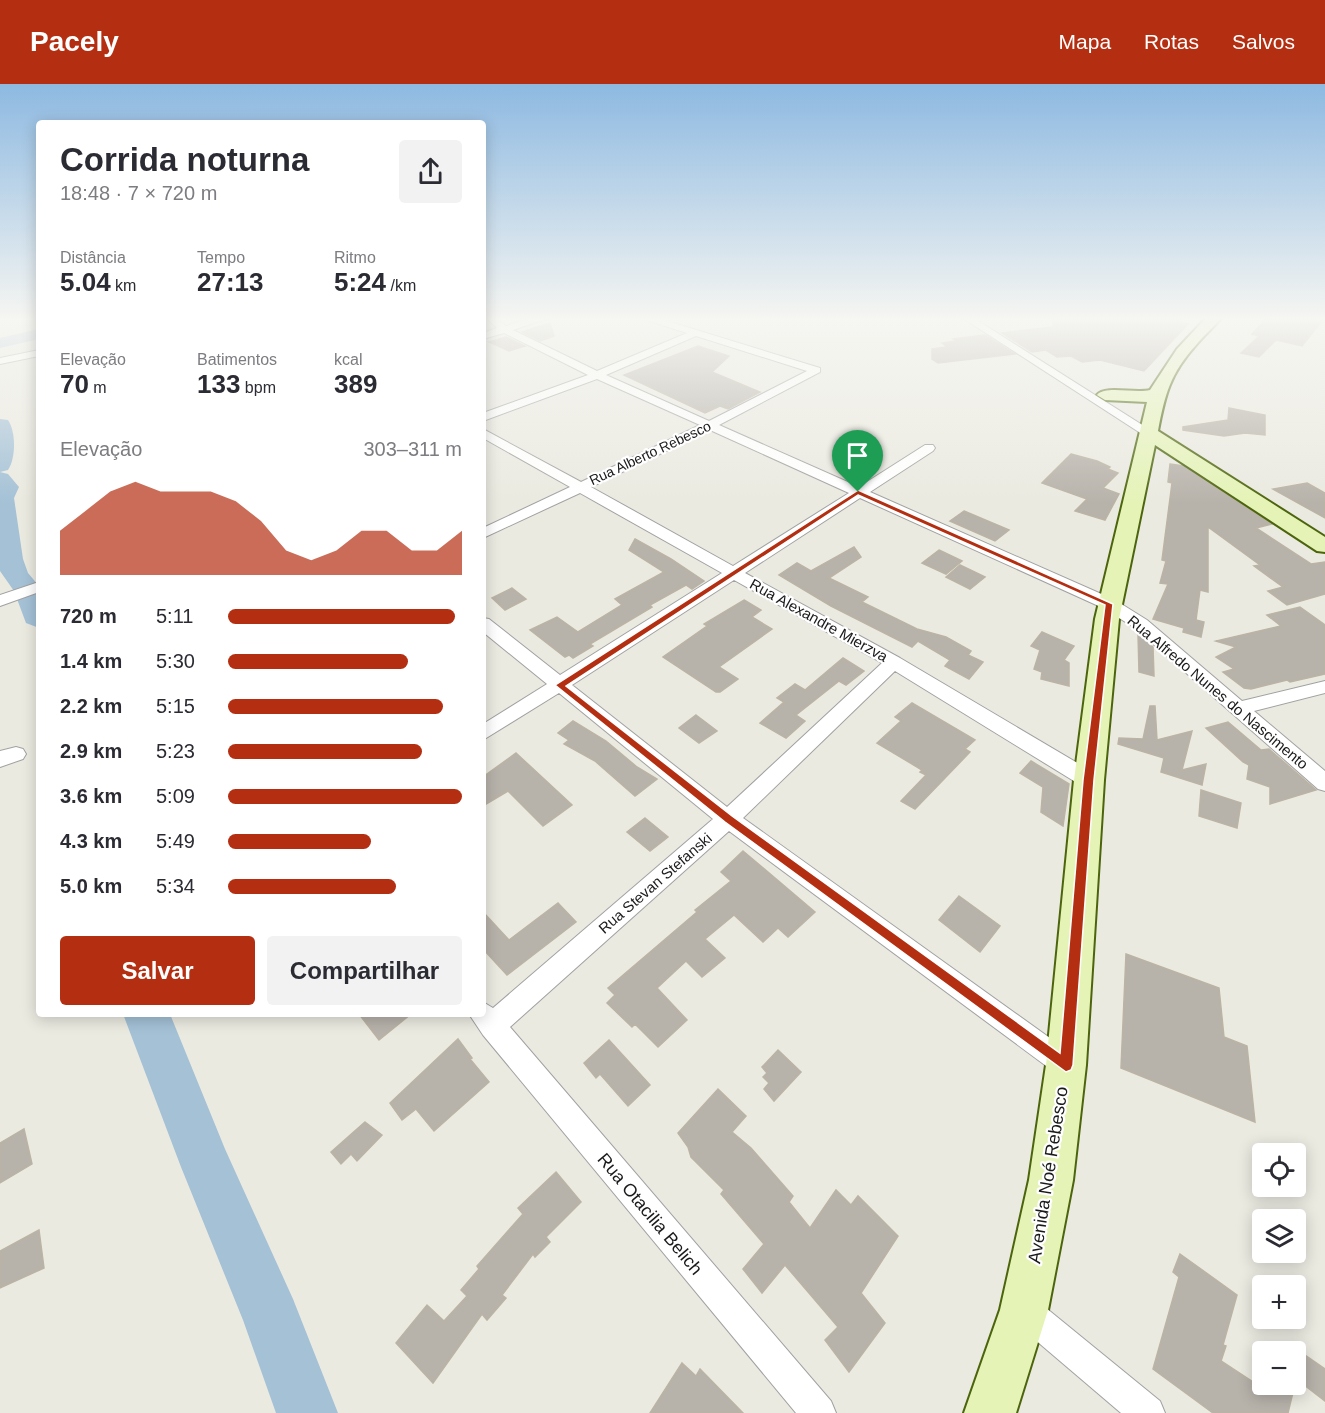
<!DOCTYPE html>
<html lang="pt">
<head>
<meta charset="utf-8">
<style>
	body { margin:0; font-family:Arial,sans-serif; background:#f2f2f3; color:#2b2b33; height:100vh; display:flex; flex-direction:column; font-size:22px; white-space:nowrap }
	* { box-sizing:border-box; margin:0 }
	p { font-size:20px; color:#7c7c81 }
	.icon { flex:none; width:33px; height:33px; fill:none; stroke:currentColor; stroke-width:2; stroke-linecap:round; stroke-linejoin:round }
	.map { position:relative; flex:1; overflow:hidden }
	.details { position:absolute; left:36px; top:36px; width:450px; height:897px; display:flex; flex-direction:column; background:#fff; border-radius:6px; box-shadow:0 3px 15px #0003 }
	.details>* { flex:none }
	.tools { position:absolute; left:1252px; top:1059px; display:grid; gap:12px }
	.tools a { display:grid; place-items:center; width:54px; height:54px; border-radius:6px; background:#fff; box-shadow:0 3px 15px #0003; font-size:30px }
	.pin { position:absolute; display:grid; place-items:center; width:51px; height:51px; color:#fff; margin:-62px -26px; border-radius:50% 50% 50% 0; rotate:-45deg; box-shadow:0 0 6px #0007 }
	.pin .icon { rotate:45deg }
	.round { display:grid; place-items:center; flex:none; width:63px; height:63px; border-radius:6px; background:#f2f2f3 }
	.headline { display:flex; align-items:center; justify-content:space-between; height:102px; padding:0 24px }
	h1 { font-size:33px; font-weight:700; line-height:45px }
	.metrics { display:grid; grid-template-columns:repeat(3,1fr); gap:9px; height:102px; padding:6px 24px }
	.metrics div { display:grid; align-content:center }
	.metrics b { font-size:26px; font-weight:700 }
	.metrics small { font-size:16px; font-weight:400 }
	.metrics p { font-size:16px }
	.chart { height:168px; padding:12px 24px }
	.chart p { display:flex; justify-content:space-between }
	.chart svg { width:100%; height:108px; margin-top:6px; fill:#b42f11; opacity:.7 }
	.button { display:flex; gap:12px; margin-top:auto; padding:12px 24px }
	.button a { flex:1; height:69px; border-radius:6px; background:#b42f11; color:#fff; font-size:24px; font-weight:700; line-height:69px; text-align:center }
	.button a+a { background:#f2f2f3; color:#2b2b33 }
	ul { padding:0 24px; list-style:none; font-size:20px }
	li { display:grid; grid-template-columns:96px 72px 1fr; align-items:center; height:45px }
	li i { height:15px; border-radius:8px; background:#b42f11 }
	header { display:flex; align-items:center; gap:36px; box-sizing:border-box; height:84px; padding:0 30px; background:#b42f11; color:#fff }
	header strong { font-size:28px }
	nav { display:flex; gap:33px; margin-inline-start:auto; font-size:21px }
	.map>svg:first-child { display:block }
	.lines { fill:none; stroke-linecap:round; stroke-linejoin:round }
	.river { fill:#a4c1d6; fill-rule:evenodd }
	.building { fill:#b7b2aa; stroke:#bbb3a4; stroke-width:1.5 }
	.street-casing { stroke:#a1a1a1; stroke-width:2 }
	.secondary-casing { stroke:#4c650d; stroke-width:4 }
	.street { fill:#fff; fill-rule:evenodd }
	.secondary { fill:#e5f3b7; fill-rule:evenodd }
	.route { fill:#b42f11; stroke:#fff; stroke-width:1.5; fill-rule:evenodd }
	.labels { text-anchor:middle; dominant-baseline:central; stroke-width:4.5; stroke-linejoin:round; paint-order:stroke }
	.far-street-label { font-size:14px; fill:#1a1a1a; stroke:#fff }
	.street-label { font-size:15px; fill:#1a1a1a; stroke:#fff }
	.near-street-label { font-size:18px; fill:#1a1a1a; stroke:#fff }
</style>
</head>
<body>
<header>
<strong>Pacely</strong>
<nav><a>Mapa</a><a>Rotas</a><a>Salvos</a></nav>
</header>
<div class="map">
<svg width="1325" height="1329" viewBox="0 0 1325 1329">
	<rect width="100%" height="100%" fill="#ebeae1"/>
	<g class="lines">
		<g class="river">
			<path d="M39,245V255L0,264V254Z"/>
			<path d="M0,335L8,336C16,348 16,374 8,386L0,388Z"/>
			<path d="M0,388L8,390L19,403L14,414L23,475L28,489L39,502V544L26,539L14,507L0,487Z"/>
			<path d="M123,930H170L225,1065L293,1215L338,1329H276L243,1236L181,1083Z"/>
		</g>
	</g>
	<g class="building">
		<path d="M1053,233H1178L1179,238L1188,240L1144,287L1100,276L1082,278L1071,272L1057,273L1046,266L1032,268L1002,249L1053,243Z"/>
		<path d="M1280,233H1287L1290,236L1294,233H1302L1322,237L1302,262L1276,256L1259,273L1241,269L1259,252L1252,250L1267,234L1276,236Z"/>
		<path d="M550,239L554,252L540,257L522,248Z"/>
		<path d="M985,251L1015,270L938,279L932,275V265L947,263L942,259L956,257L953,255Z"/>
		<path d="M506,253L525,262L509,267L489,258Z"/>
		<path d="M698,262L729,272L712,288L760,308L728,325L720,322L705,329L624,291Z"/>
		<path d="M1229,324L1265,331V351L1245,349L1224,352L1183,346V343L1228,336Z"/>
		<path d="M1071,370L1097,377L1110,383L1108,385L1118,389L1103,404L1119,410L1105,436L1075,427L1087,415L1042,399Z"/>
		<path d="M1170,380L1184,382L1272,440L1256,444L1311,480L1325,478V510L1287,521L1268,507L1283,503L1254,482L1260,481L1208,443V508L1200,506L1196,536L1204,538L1201,553L1183,548L1184,544L1153,535L1168,500L1160,499L1166,477L1162,476L1172,399L1168,398Z"/>
		<path d="M1307,399L1325,409V434L1273,405Z"/>
		<path d="M964,427L1009,446L995,457L950,437Z"/>
		<path d="M635,455L671,475L704,497L692,505L686,501L650,521L652,523L590,560L593,562L573,574L569,571L565,573L530,546L557,533L578,548L622,521L615,515L664,488L629,466Z"/>
		<path d="M854,463L861,473L829,494L868,513L862,518L917,545L946,553L971,567L968,571L983,578L969,595L945,582L950,576L918,557L912,563L831,522L779,491L797,479L811,487Z"/>
		<path d="M939,466L962,477L946,490L922,479Z"/>
		<path d="M960,481L985,493L970,505L946,493Z"/>
		<path d="M512,504L526,515L505,526L492,514Z"/>
		<path d="M744,516L761,526L752,533L772,545L719,583L738,595L720,608H716L663,573L707,542L704,540Z"/>
		<path d="M1300,523L1325,541V590L1290,598L1287,596L1251,605L1244,604L1223,588L1234,585L1216,573L1236,563L1216,557L1281,542L1267,531Z"/>
		<path d="M1042,548L1074,562L1064,576L1069,579V602L1041,595L1042,588L1034,585L1040,566L1031,562Z"/>
		<path d="M1138,550L1153,563L1154,592L1139,588Z"/>
		<path d="M843,574L864,587L846,601L839,597L796,631L805,637L786,654L760,639L784,618L777,614L795,600L805,606Z"/>
		<path d="M912,619L975,656L965,665L970,668L915,725L901,717L926,691L920,688L922,686L877,659L901,637L895,633Z"/>
		<path d="M1150,622H1155L1157,656L1192,647L1182,686L1206,680L1202,701L1161,688L1164,674L1118,660L1119,654L1143,655Z"/>
		<path d="M696,631L717,647L699,659L679,644Z"/>
		<path d="M573,637L606,657L637,683L657,695L635,712L595,677L564,660L569,656L558,649Z"/>
		<path d="M1228,638L1261,666L1269,665L1316,706L1270,720V703L1247,695L1249,681L1243,678L1206,644Z"/>
		<path d="M516,669L572,721L543,742L508,707L483,722V693Z"/>
		<path d="M1031,677L1069,700L1063,742L1041,728L1043,703L1020,689Z"/>
		<path d="M1201,706L1241,719L1237,744L1199,732Z"/>
		<path d="M645,734L668,753L650,767L627,748Z"/>
		<path d="M743,767L815,828L788,853L778,844L763,858L734,831L705,855L725,874L702,893L686,877L657,904L687,936L658,963L635,940L632,943L607,919L615,911L608,904L697,828L695,826L731,797L721,788Z"/>
		<path d="M959,812L1000,842L980,868L939,836Z"/>
		<path d="M558,819L576,838L507,891L483,865V828L509,856Z"/>
		<path d="M1126,870L1219,904L1224,953L1247,962L1255,1038L1121,984Z"/>
		<path d="M359,930H411L379,956Z"/>
		<path d="M458,955L472,974L470,975L489,998L434,1047L416,1025L402,1036L390,1019Z"/>
		<path d="M609,956L650,1001L628,1022L600,990L596,994L584,979Z"/>
		<path d="M778,966L801,988L774,1017L764,1005L769,999L763,993L767,989L762,983Z"/>
		<path d="M718,1005L746,1032L732,1048L751,1064L793,1112L789,1118L810,1144L836,1106L851,1121L858,1112L898,1152L861,1209L885,1239L849,1288L825,1256L838,1243L785,1181L762,1209L743,1185L764,1160L721,1110L724,1106L691,1073L688,1063L678,1049Z"/>
		<path d="M365,1038L382,1051L357,1077L351,1070L341,1080L331,1068Z"/>
		<path d="M24,1045L32,1080L0,1099V1059Z"/>
		<path d="M556,1088L581,1118L546,1153L550,1158L535,1173L533,1170L502,1211L506,1214L487,1236L482,1230L433,1299L396,1259L427,1221L444,1237L467,1212L461,1206L479,1185L477,1182L523,1130L518,1124Z"/>
		<path d="M39,1146L44,1184L0,1204V1167Z"/>
		<path d="M1180,1170L1237,1211L1223,1261L1226,1262L1221,1277L1256,1300H1295L1288,1329H1213L1153,1285L1179,1193L1173,1188Z"/>
		<path d="M1305,1271L1325,1285V1317L1299,1297Z"/>
		<path d="M682,1279L696,1292L700,1285L743,1329H650Z"/>
	</g>
	<g class="lines">
		<defs>
			<g id="street">
				<path d="M485,233H494L506,242L534,233H546L545,235L513,246L597,287L687,249L643,235L642,233H654L820,284V288L719,341L859,403L925,361H933L935,364L933,367L870,408L1115,516L1147,536L1242,617L1325,597V609L1254,627L1325,687V707L1318,705L1135,544L1103,524L860,414L745,489L900,574L1096,690L1099,696L1096,702L1089,704L1082,702L895,587L743,734L1075,972L1079,981L1075,990L1066,994L1057,990L729,747L510,943L831,1317L836,1329H796L483,951L469,930H483V918L493,924L713,735L559,609L483,656V640L547,600L483,548V534L489,535L560,591L722,489L580,409L483,454V444L570,403L483,354V345L581,398L700,341L597,295L483,337V329L588,291L504,249L483,255V249L497,244ZM696,252L807,287L709,337L606,291ZM710,346L849,409L733,482L591,403ZM734,496L882,579L727,723L572,601Z"/>
				<path d="M961,233H972L1155,349L1153,352H1145Z"/>
				<path d="M39,266V272L0,280V274Z"/>
				<path d="M39,498V508L0,522V511Z"/>
				<path d="M16,663L23,665L26,670L23,675L0,683V667Z"/>
				<path d="M1024,1210L1035,1215L1160,1317L1165,1329H1121L1013,1237L1008,1226L1013,1215Z"/>
			</g>
			<path id="secondary" d="M1207,233H1222C1214,243 1204,251 1196,261C1170,290 1165,310 1158,347L1325,453V468L1317,467L1155,361L1119,535L1104,696L1086,981L1073,1096L1048,1226L1016,1329H964L1000,1226L1029,1096L1046,981L1074,696L1095,535L1147,318L1105,316L1097,311C1105,301 1136,310 1150,306L1177,265Z"/>
		</defs>
		<use href="#street" class="street-casing"/>
		<use href="#secondary" class="secondary-casing"/>
		<use href="#street" class="street"/>
		<use href="#secondary" class="secondary"/>
	</g>
	<linearGradient id="sky" x2="0" y2="1"><stop stop-color="#8db9e1"/><stop offset="0.56" stop-color="#f6f6f2"/><stop offset="1" stop-color="#f6f6f2" stop-opacity="0"/></linearGradient>
	<rect width="1325" height="419" fill="url(#sky)"/>
	<path class="route" d="M858,406L1113,520L1094,696L1073,981L1071,986L1066,988L725,738L555,601ZM858,411L1105,521L1083,696L1060,969L732,732L566,602Z"/>
	<g class="labels">
		<g class="far-street-label">
			<text transform="translate(650 369) rotate(-25)">Rua Alberto Rebesco</text>
		</g>
		<g class="street-label">
			<text transform="translate(819 536) rotate(29)">Rua Alexandre Mierzva</text>
			<text transform="translate(1218 608) rotate(40)">Rua Alfredo Nunes do Nascimento</text>
			<text transform="translate(655 799) rotate(-41)">Rua Stevan Stefanski</text>
		</g>
		<g class="near-street-label">
			<text transform="translate(1048 1091) rotate(-81)">Avenida Noé Rebesco</text>
			<text transform="translate(650 1130) rotate(50)">Rua Otacilia Belich</text>
		</g>
	</g>
</svg>
<div class="tools">
<a><svg class="icon" aria-label="locate" viewBox="0 0 24 24"><circle cx="12" cy="12" r="6"/><path d="M12 2v4M12 18v4M2 12h4M18 12h4"/></svg></a>
<a><svg class="icon" aria-label="layers" viewBox="0 0 24 24"><path d="M12 4l9 5-9 5-9-5zM3 14l9 5 9-5"/></svg></a>
<a>+</a>
<a>−</a>
</div>
<div class="pin" style="left:858px;top:408px;background:#1e9e55"><svg class="icon" aria-label="arrive" viewBox="0 0 24 24"><path d="M6 21V4h12l-3 4 3 4H6"/></svg></div>
<section class="details">
<div class="headline"><div><h1>Corrida noturna</h1><p>18:48 · 7 × 720 m</p></div><a class="round"><svg class="icon" aria-label="share" viewBox="0 0 24 24"><path d="M12 15V3M7 8l5-5 5 5M5 13v7h14v-7"/></svg></a></div>
<div class="metrics">
<div><p>Distância</p><b>5.04<small> km</small></b></div>
<div><p>Tempo</p><b>27:13</b></div>
<div><p>Ritmo</p><b>5:24<small> /km</small></b></div>
</div>
<div class="metrics">
<div><p>Elevação</p><b>70<small> m</small></b></div>
<div><p>Batimentos</p><b>133<small> bpm</small></b></div>
<div><p>kcal</p><b>389</b></div>
</div>
<div class="chart"><p><span>Elevação</span>303–311 m</p>
<svg viewBox="0 0 160 44" preserveAspectRatio="none"><path d="M0 44V26L10 18L20 10L30 6L40 10L50 10L60 10L70 14L80 22L90 34L100 38L110 34L120 26L130 26L140 34L150 34L160 26V44z"/></svg>
</div>
<ul>
<li><b>720 m</b>5:11<i style="width:97%"></i></li>
<li><b>1.4 km</b>5:30<i style="width:77%"></i></li>
<li><b>2.2 km</b>5:15<i style="width:92%"></i></li>
<li><b>2.9 km</b>5:23<i style="width:83%"></i></li>
<li><b>3.6 km</b>5:09<i style="width:100%"></i></li>
<li><b>4.3 km</b>5:49<i style="width:61%"></i></li>
<li><b>5.0 km</b>5:34<i style="width:72%"></i></li>
</ul>
<div class="button"><a>Salvar</a><a>Compartilhar</a></div>
</section>
</div>
</body>
</html>
